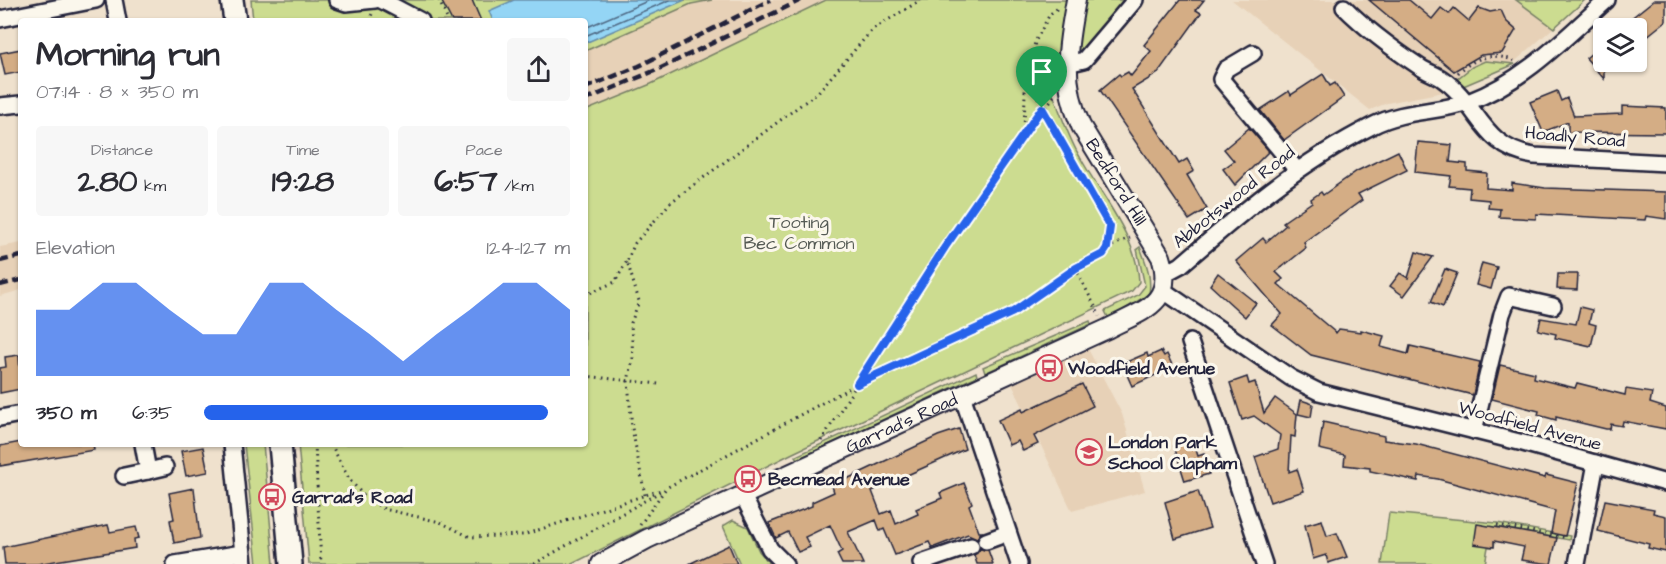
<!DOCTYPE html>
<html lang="en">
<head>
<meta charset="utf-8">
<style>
	body { margin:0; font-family:"Architects Daughter",sans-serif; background:#f7f7f7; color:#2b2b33; height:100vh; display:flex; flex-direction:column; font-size:22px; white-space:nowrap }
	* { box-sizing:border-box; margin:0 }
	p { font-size:20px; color:#7c7c81 }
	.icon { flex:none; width:33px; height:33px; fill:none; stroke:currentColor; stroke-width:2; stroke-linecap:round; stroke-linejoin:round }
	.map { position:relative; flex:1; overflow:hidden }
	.details { position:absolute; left:18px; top:18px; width:570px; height:429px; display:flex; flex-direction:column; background:#fff; border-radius:6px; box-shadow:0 2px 4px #0004 }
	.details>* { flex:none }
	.controls { position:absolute; left:1593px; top:18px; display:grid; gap:12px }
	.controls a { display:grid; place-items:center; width:54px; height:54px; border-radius:6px; background:#fff; box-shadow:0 2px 4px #0004; font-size:30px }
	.pin { position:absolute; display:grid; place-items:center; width:51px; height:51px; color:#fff; margin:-62px -26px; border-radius:50% 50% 50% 0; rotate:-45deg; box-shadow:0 0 6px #0007 }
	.pin .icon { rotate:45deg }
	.round { display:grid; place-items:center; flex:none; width:63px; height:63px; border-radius:6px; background:#f7f7f7 }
	.overview { display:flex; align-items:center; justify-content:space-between; height:102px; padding:0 18px }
	h1 { font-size:33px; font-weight:700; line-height:45px }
	.figures { display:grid; grid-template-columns:repeat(3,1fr); gap:9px; height:102px; padding:6px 18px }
	.figures div { display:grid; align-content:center; border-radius:6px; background:#f7f7f7; text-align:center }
	.figures b { font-size:30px; font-weight:700 }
	.figures small { font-size:16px; font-weight:400 }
	.figures p { font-size:16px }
	.chart { height:168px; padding:12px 18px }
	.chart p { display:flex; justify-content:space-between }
	.chart svg { width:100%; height:108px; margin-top:6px; fill:#2563eb; opacity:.7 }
	ul { padding:0 18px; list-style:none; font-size:20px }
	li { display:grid; grid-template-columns:96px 72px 1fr; align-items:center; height:45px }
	li i { height:15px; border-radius:8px; background:#2563eb }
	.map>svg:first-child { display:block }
	.built { fill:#e7d1b7 }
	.green { fill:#ccdc90; stroke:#777f66; stroke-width:1.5 }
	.water { fill:#94d5f5; stroke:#668dab; stroke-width:1.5 }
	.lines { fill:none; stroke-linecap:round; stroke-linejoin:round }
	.shore { stroke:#506a85; stroke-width:1.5 }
	.building { fill:#d4ad85; stroke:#22223b; stroke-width:1.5 }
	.minor-casing { stroke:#22223b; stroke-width:20 }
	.major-casing { stroke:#22223b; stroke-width:22 }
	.highway-casing { stroke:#22223b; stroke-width:26 }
	.path { stroke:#22223b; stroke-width:3; stroke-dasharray:1.5 4.5; stroke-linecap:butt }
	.minor { stroke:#fbf7ec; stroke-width:15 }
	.major { stroke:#fbf7ec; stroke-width:18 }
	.highway { stroke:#fbf7ec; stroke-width:21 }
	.rail { stroke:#22223b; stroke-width:4.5; stroke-dasharray:9 4.5; stroke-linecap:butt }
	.route-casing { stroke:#fff; stroke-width:12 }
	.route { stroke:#2563eb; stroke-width:8 }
	.labels { text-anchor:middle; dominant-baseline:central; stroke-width:6; stroke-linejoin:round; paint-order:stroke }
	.street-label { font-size:18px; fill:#22223b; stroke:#fbf7ec }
	.park-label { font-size:18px; fill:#555a54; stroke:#fbf7ec }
	.poi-label { font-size:18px; font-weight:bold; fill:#22223b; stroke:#fbf7ec; text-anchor:start }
</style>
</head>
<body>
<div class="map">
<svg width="1666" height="564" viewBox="0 0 1666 564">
	<rect width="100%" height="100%" fill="#efe1cd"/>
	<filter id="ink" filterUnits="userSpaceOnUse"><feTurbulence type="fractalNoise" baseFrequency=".0167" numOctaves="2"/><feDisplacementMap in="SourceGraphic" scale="12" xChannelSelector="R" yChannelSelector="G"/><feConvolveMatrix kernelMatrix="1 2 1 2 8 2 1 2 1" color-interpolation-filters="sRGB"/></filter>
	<g filter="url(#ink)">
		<g class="built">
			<path d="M712,0H826L651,84L585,111V51L691,4Z"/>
			<path d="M1232,0H1585L1511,65L1459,89L1387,103L1370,110Z"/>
			<path d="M21,243V290L0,296V247Z"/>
			<path d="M1088,349L1122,414L1145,491L1072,511L1012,384Z"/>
		</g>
		<g class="green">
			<path d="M251,0H712L691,4L585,51V21H253Z"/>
			<path d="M826,0H1124L1052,92C1061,113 1068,137 1080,157C1101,196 1137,236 1139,282L1132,291L791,454L572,564H309L298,444H585V111L651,84Z"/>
			<path d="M1516,0H1585L1554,28Z"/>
			<path d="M1485,61L1515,64L1461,87L1457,79L1472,67Z"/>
			<path d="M1140,247C1146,263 1152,277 1149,294L1109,319L1105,311L1138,295L1145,286L1137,249Z"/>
			<path d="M1090,321L1091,324L985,373L983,367Z"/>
			<path d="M976,372L977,376L798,459L796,456Z"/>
			<path d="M244,444H263L274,564H257Z"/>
			<path d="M1389,513L1497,523L1570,536L1569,540L1497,527L1494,547H1488L1485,564H1382Z"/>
			<path d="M733,520L748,527L759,551L770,564H740L723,526Z"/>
		</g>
		<path class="water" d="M514,0H685L585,43V21H493L489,11Z"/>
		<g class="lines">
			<g class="shore">
				<path d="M585,28L650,0"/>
				<path d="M585,36L670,0"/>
			</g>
		</g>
		<g class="building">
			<path d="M441,0H472L481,21H452Z"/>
			<path d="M1180,0H1204L1196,10L1201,13L1157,74L1132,89L1179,164L1187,159L1194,171L1187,175L1207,209L1189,220L1100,90L1119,74L1121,76L1128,72L1131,76L1151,51L1144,45Z"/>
			<path d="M1369,0H1409L1432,19L1441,8L1449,14L1454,8L1469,21L1479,8L1490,12L1501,10L1506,21L1516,30L1502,53L1481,55L1454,71Z"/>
			<path d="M1654,0H1666V21L1636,45V28H1619Z"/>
			<path d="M1604,43V79L1586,58Z"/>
			<path d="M21,49V72L5,75L0,53Z"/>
			<path d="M1323,74L1330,86L1335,83L1344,97L1284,140L1260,110L1289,91L1291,95Z"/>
			<path d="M1557,91L1561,101L1567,98L1574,116L1622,114V106L1666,108V133L1568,132V122L1543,132L1530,102Z"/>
			<path d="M1249,128L1269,151L1235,185L1223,169L1234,161L1224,149Z"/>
			<path d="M1418,142L1452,145L1450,162L1467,164V171L1487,173L1486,188L1512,190V183L1545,188L1666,192V219L1646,216L1645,220L1536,214V219L1499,217L1500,209L1488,208L1489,200L1469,198L1470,188L1449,186L1451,176L1415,172Z"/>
			<path d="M1398,151L1407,170L1358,194L1362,200L1304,242L1306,248L1276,272L1283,279L1278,284L1336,333L1339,329L1361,332V330L1384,336L1381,347L1408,354L1410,346L1480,362L1473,395L1311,355L1272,325L1282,314L1236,261L1263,238L1266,242L1286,225L1283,222L1312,202L1311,199L1321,192L1323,195L1357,171Z"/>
			<path d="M1416,252L1433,257L1404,296L1390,286L1400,273L1408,278Z"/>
			<path d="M1482,263L1497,267L1491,289L1476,285Z"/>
			<path d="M1445,269L1457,273L1443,307L1431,302Z"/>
			<path d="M1218,273L1256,303L1245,317L1210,285Z"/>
			<path d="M1558,274H1578L1577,290L1557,289Z"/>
			<path d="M1580,307L1592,310L1589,323L1596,325L1591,346L1555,338L1556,334L1538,330L1541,318L1576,324Z"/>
			<path d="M1161,351L1164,356L1167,354L1173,367L1132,386L1122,364L1147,353L1148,357Z"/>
			<path d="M19,355L21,389L0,393V368L6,367L5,357Z"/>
			<path d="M1500,365L1535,373L1534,378L1575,388L1577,383L1625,395L1626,389L1652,393L1650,403L1666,408V429L1623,421L1622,426L1611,424L1610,429H1606L1556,417V420L1538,415L1539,411L1492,399Z"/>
			<path d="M1247,377L1249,384L1255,382L1264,413L1275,398L1297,414L1295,437L1291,436L1289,472L1297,469L1304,491L1270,502L1255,457L1278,449L1280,435L1254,416L1242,420L1230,383Z"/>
			<path d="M1082,384L1093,406L1034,436L1038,444L1023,451L1018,441L1009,445L998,420L1022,409L1023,412Z"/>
			<path d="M1301,400L1313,404L1311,417L1298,414Z"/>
			<path d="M1323,422L1384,436V440L1416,444L1545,478L1546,475L1578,483L1565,536L1551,533L1555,511L1438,479L1419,476L1418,481L1370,471V468L1344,465L1345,455L1319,449Z"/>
			<path d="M959,429L965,449L872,491L881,514L891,510L896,524L918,514L916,509L942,498L940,493L964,483L972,503L969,505L979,532H982L977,538L968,534L932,548L929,542L895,555L884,529L880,531L876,520L848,532L863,564H842L837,554L842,551L830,525L805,537L810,547L798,552L788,532L776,538L769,523L812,506V502L834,492L832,486L938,436Z"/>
			<path d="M1193,440L1198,456L1204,454L1209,474L1185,481L1174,446Z"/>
			<path d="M21,442L93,444L94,450L0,466V446Z"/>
			<path d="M203,447L208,472L186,476L181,451Z"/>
			<path d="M194,488L200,538L174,543L170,520L174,519L169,493Z"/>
			<path d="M1198,491L1210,528L1175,539L1165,502Z"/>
			<path d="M1605,500L1654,509L1653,513L1666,516V552L1648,548L1649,544L1598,531Z"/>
			<path d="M1322,520L1327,536L1337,533L1347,557L1328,563L1326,555L1313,559L1305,525Z"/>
			<path d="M1477,524L1557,538L1551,564L1521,560L1524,547L1494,541V547L1474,544Z"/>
			<path d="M108,525L110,532L136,527L139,538L134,539L135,548L37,564H5L3,547Z"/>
			<path d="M729,545L737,564H689Z"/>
			<path d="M980,549L988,550L993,564H977L974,555Z"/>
		</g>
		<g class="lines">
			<defs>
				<g id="minor">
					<path d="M114,0L118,21"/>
					<path d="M337,0L346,3L375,0"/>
					<path d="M381,0L421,21"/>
					<path d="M1344,7C1367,30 1393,49 1420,67C1427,72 1435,74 1441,78C1479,103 1481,148 1534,156L1666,163"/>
					<path d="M0,19L96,0"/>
					<path d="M1253,53L1226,69L1221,79L1296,169"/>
					<path d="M1067,64L1084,60L1135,0"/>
					<path d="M0,106L21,104"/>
					<path d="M1166,273L1181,265C1241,213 1300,162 1372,126C1405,109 1437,113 1468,102C1523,82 1564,39 1607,0"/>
					<path d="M1164,291L1291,378L1319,392L1523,443L1666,483"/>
					<path d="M1190,342L1264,564"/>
					<path d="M962,395L1019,564"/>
					<path d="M0,418L21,414"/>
					<path d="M1474,431L1502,314L1509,296L1553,306"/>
					<path d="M232,444L244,564"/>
					<path d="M148,471L165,467"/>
					<path d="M124,476L148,471L143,444"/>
					<path d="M743,496L770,549L785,564"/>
					<path d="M986,541L1008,533"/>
					<path d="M921,563L971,546"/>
					<path d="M175,564L242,553"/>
					<path d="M1577,564L1596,463"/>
				</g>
				<g id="major">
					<path id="s1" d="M601,564L647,539L1107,329C1141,311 1176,304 1161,257L1081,126C1061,82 1067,46 1076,0"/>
				</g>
				<g id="highway">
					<path d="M232,0L235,21"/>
					<path d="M280,444L291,564"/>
				</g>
			</defs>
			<use href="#minor" class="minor-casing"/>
			<use href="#major" class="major-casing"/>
			<use href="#highway" class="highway-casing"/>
			<g class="path">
				<path d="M439,0L448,21"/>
				<path d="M369,21L372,14"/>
				<path d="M1458,73C1474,58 1493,51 1514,61"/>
				<path d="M1025,136L1054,96"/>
				<path d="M1107,248L1130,238"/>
				<path d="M1075,268L1100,316"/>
				<path d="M585,295L615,282L627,261"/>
				<path d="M585,376L659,384"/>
				<path d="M821,441L857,384L1013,312L1075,268L1103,254L1107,248L1110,227C1086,187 1035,113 1031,70"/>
				<path d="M315,444L321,564"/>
				<path d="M331,444L349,479L363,495L384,509L440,522L470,537L523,535L664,489"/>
				<path d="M645,495L632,428L628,381L633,359L631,323L639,301L627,261L635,243L671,202L818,92L873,29L921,0"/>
				<path d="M640,525L666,488L857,384L945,247L1024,138L1025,91L1035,42L1050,14L1058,8"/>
				<path d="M1497,525L1567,538"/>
				<path d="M534,564L660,492"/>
			</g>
			<use href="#minor" class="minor"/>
			<use href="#major" class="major"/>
			<use href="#highway" class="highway"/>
			<g class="rail">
				<path d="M585,88L639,66L770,0"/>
				<path d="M585,100L661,68L801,0"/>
				<path d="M0,261L21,256"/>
				<path d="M0,285L21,280"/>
			</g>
		</g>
	</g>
	<g class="lines" filter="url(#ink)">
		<defs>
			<path id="route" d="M1042,108L1110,227L1107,248L1103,254L1076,268L1013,312L857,384L945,247Z"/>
		</defs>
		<use href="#route" class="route-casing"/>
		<use href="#route" class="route"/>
	</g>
	<defs>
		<symbol id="bus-ring" viewBox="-11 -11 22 22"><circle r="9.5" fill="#fbf7ec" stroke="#d1495b" stroke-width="1.5"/><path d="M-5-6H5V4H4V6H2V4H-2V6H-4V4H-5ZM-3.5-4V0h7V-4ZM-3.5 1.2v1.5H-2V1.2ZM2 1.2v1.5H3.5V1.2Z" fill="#d1495b"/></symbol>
		<symbol id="school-ring" viewBox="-11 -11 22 22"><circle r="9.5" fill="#fbf7ec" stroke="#d1495b" stroke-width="1.5"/><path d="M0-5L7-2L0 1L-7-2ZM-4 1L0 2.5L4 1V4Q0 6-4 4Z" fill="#d1495b"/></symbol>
	</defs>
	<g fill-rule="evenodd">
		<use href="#bus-ring" x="1034" y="353" width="30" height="30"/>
		<use href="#school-ring" x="1074" y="437" width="30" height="30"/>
		<use href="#bus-ring" x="733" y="464" width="30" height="30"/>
		<use href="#bus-ring" x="257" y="482" width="30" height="30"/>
	</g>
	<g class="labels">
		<g class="street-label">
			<text transform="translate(1575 137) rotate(5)">Hoadly Road</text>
			<text transform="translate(1116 182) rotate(58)">Bedford Hill</text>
			<text transform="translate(1234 197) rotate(-39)">Abbotswood Road</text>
			<text stroke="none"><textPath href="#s1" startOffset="332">Garrad's Road</textPath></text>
			<text transform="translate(1530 426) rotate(15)">Woodfield Avenue</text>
		</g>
		<g class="park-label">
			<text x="799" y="222">Tooting<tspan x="799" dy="21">Bec Common</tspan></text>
		</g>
		<g class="poi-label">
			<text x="1068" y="368">Woodfield Avenue</text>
			<text x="1108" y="442">London Park<tspan x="1108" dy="21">School Clapham</tspan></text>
			<text x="768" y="479">Becmead Avenue</text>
			<text x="292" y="497">Garrad's Road</text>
		</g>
	</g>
</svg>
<div class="controls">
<a><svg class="icon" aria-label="layers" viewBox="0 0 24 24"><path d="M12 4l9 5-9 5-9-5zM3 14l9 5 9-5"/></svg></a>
</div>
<div class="pin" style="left:1042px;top:108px;background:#1e9e55"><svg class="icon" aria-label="arrive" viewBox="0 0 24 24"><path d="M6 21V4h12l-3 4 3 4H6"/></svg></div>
<section class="details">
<div class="overview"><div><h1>Morning run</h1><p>07:14 · 8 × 350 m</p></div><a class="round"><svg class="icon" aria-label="share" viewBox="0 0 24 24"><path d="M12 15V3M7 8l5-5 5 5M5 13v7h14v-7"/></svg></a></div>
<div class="figures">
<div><p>Distance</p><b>2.80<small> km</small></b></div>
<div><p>Time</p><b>19:28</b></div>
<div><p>Pace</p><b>6:57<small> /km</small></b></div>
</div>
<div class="chart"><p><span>Elevation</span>124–127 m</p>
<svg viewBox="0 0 160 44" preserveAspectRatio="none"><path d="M0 44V17L10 17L20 6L30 6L40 17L50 27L60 27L70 6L80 6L90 17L100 27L110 38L120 27L130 17L140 6L150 6L160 17V44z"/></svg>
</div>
<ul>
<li><b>350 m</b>6:35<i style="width:94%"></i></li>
</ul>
</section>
</div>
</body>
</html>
